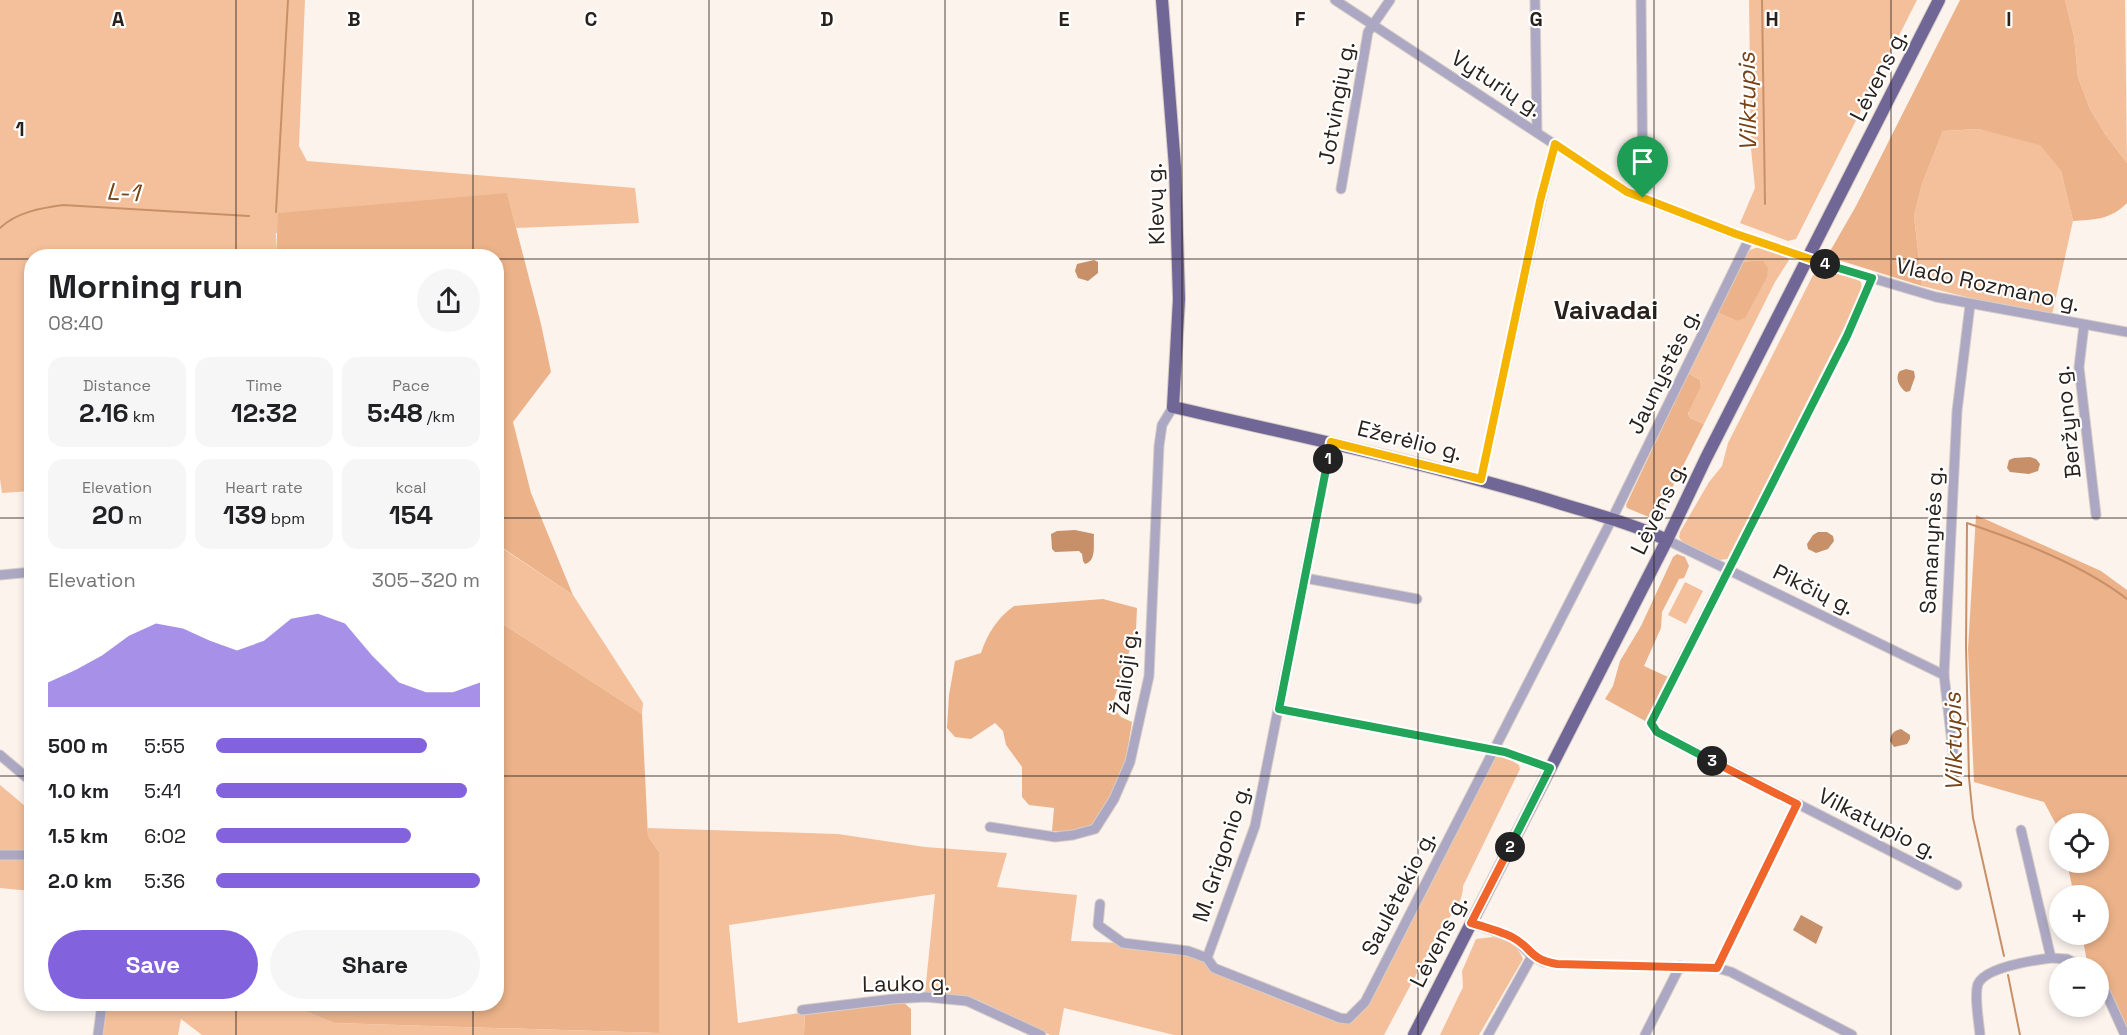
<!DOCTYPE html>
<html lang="en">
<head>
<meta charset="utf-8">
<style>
	body { margin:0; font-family:"Space Grotesk",sans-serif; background:#f6f6f6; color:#202124; height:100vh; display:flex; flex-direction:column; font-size:22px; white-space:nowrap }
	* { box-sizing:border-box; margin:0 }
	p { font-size:20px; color:#757577 }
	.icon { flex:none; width:33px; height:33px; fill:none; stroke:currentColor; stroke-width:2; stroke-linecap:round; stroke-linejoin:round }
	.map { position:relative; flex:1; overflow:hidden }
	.drawer { position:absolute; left:24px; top:249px; width:480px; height:762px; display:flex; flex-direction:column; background:#fff; border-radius:24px; box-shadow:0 3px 9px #0003 }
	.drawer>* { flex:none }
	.buttons { position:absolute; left:2049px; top:813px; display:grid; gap:12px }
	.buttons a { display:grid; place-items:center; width:60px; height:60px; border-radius:50%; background:#fff; box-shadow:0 3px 9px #0003; font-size:30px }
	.pin { position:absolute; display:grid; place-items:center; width:51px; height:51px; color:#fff; margin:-62px -26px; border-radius:50% 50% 50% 0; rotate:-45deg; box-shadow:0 0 6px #0007 }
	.pin .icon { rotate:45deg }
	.km { position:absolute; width:30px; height:30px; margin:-15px; border-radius:50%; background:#222; color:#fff; font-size:16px; line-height:30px; text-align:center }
	.round { display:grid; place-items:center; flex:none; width:63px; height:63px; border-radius:32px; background:#f6f6f6 }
	.head { display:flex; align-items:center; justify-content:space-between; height:102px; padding:0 24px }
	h1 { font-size:33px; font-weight:700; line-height:45px }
	.metrics { display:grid; grid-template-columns:repeat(3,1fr); gap:9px; height:102px; padding:6px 24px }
	.metrics div { display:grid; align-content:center; border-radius:15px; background:#f6f6f6; text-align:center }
	.metrics b { font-size:26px; font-weight:700 }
	.metrics small { font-size:16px; font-weight:400 }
	.metrics p { font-size:16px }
	.chart { height:168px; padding:12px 24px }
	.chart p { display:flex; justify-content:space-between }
	.chart svg { width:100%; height:108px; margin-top:6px; fill:#8362dd; opacity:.7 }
	.cta { display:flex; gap:12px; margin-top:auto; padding:12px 24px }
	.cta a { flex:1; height:69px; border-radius:36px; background:#8362dd; color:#fff; font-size:24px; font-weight:700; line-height:69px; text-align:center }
	.cta a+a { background:#f6f6f6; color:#202124 }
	ul { padding:0 24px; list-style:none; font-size:20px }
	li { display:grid; grid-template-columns:96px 72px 1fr; align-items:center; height:45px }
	li i { height:15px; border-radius:8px; background:#8362dd }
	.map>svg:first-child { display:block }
	.green { fill:#f4c09b }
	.forest { fill:#ecb38a }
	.water { fill:#c79068 }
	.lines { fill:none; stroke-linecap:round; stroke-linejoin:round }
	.stream { stroke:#c79068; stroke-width:2 }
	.minor-casing { stroke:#d6cdc7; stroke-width:11 }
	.major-casing { stroke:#d6cdc7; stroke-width:14 }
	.minor { stroke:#aca8c3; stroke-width:9 }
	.major { stroke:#706796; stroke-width:12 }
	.split-1-casing { stroke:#fff; stroke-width:12 }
	.split-2-casing { stroke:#fff; stroke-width:12 }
	.split-3-casing { stroke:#fff; stroke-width:12 }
	.split-4-casing { stroke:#fff; stroke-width:12 }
	.split-5-casing { stroke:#fff; stroke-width:12 }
	.split-1 { stroke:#f5b400; stroke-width:8 }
	.split-2 { stroke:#22a559; stroke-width:8 }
	.split-3 { stroke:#f0652b; stroke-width:8 }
	.split-4 { stroke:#22a559; stroke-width:8 }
	.split-5 { stroke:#f5b400; stroke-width:8 }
	.grid { fill:none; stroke:#29211b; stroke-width:1.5; stroke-opacity:0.55 }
	.labels { text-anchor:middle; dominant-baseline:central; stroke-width:4.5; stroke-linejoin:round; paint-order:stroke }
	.street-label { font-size:22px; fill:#29211b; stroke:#fff }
	.water-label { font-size:24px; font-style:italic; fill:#774215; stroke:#fff }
	.quarter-label { font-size:26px; font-weight:bold; fill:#29211b; stroke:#fff }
	.grid-label { font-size:20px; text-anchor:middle; font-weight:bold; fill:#29211b; stroke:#fff; stroke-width:4.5; stroke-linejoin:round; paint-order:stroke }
</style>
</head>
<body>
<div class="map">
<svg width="2127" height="1035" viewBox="0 0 2127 1035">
	<rect width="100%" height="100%" fill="#fcf3ed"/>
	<g class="green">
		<path d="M0,0H305L299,146L307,161L635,188L639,223L516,228L507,194L276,233V256H32L31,491L2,493L0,479Z"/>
		<path d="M1749,0H1917L1796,239L1788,241L1740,223L1755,188L1751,149Z"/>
		<path d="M2065,0H2125L2127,163L2105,134L2090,109L2078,77L2074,36Z"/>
		<path d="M1978,129L2040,144L2061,171L2073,221L2052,315L1999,305L1922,286L1914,216L1922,184L1943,131Z"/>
		<path d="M1758,247L1786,255L1789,260L1775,282L1704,424L1690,418L1688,412L1701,387L1700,380L1688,373L1718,313L1737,321L1763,261L1742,262L1750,250Z"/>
		<path d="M1827,271L1855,278L1861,282L1862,292L1728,559L1719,560L1682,542L1679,537L1680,532L1709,482L1722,466L1728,443L1813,275Z"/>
		<path d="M496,544L573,595L643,703L642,714L497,620Z"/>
		<path d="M1685,582L1703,591L1686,624L1668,615Z"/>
		<path d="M1494,750L1519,765L1520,769L1463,886C1463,902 1453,914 1442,926L1384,1035H1174L1064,1008L1059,1035H1050L978,1000L925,993L935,894L729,925L738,1023L805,1012L804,1035H202L181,1019L178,1035H94L98,1004H289L334,1023L659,1033V852L648,836V828L838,834L925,847L1007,853L997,887L1077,895L1071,941L1123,943L1207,958L1214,969L1340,1018L1354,1014Z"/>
		<path d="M0,785L31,811V891L0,888Z"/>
		<path d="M1493,937C1508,940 1517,944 1523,959L1479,1035H1440L1463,987L1462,971L1476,939Z"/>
	</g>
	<g class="forest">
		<path d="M1960,0H2065L2074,36L2078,77L2090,109L2105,134L2127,163V203C2112,219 2094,220 2073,221L2061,171L2040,145L1978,129L1943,131L1922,184L1914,216L1922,286L1832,258L1829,253L1856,206Z"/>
		<path d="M507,193L541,324L551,372L513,422L531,493L573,595L497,544L496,256H276L278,213Z"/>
		<path d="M1753,261H1763L1768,268L1767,277L1745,318L1737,321L1718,313L1742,262Z"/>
		<path d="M1688,373L1700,380L1701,387L1688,413L1690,418L1704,424L1656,520L1627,508L1626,505Z"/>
		<path d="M1976,515L2101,571L2127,590V1035L2099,982L2098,968L2088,967L2082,935L2098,934V896L2074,895L2067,863L2098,862V824H2060L2059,830L2044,802L1974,782L1968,649Z"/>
		<path d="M1677,554L1685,557L1689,566L1684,578L1679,579L1662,612L1661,628L1644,666L1668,677L1645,721L1605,699L1613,686L1620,661L1641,626L1673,557Z"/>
		<path d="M1103,599L1137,608L1136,630L1112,706L1121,717L1132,722L1124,772L1097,821L1087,828L1073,832L1052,831L1054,808L1029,805L1022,797V767L1006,745L1003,731L995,723L971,739L955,737L947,728L949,695L955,661L981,653C987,634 998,617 1014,606Z"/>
		<path d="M497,620L642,714L648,836L659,852V1033L334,1023L291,1005V1004H496Z"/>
		<path d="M901,1000L911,1009V1035H804L805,1012Z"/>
	</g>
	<g class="water">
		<path d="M1094,260L1098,262V273L1088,281L1078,278L1075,271L1077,264Z"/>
		<path d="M1906,369L1914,371L1915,377L1910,391L1906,392C1900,388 1894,378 1900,371Z"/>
		<path d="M2030,457L2036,459L2040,464L2038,471L2029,474L2010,472L2007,468L2009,460L2014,458Z"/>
		<path d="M1075,530L1094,534C1093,544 1097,561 1085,564L1083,561L1082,554L1079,551L1055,552L1052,549L1051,534L1057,531Z"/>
		<path d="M1818,532H1827L1833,536L1834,541L1828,549L1816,553L1808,549L1807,544L1813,535Z"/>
		<path d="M1901,729L1910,735V739L1907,744L1894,747L1890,741C1891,733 1894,731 1901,729Z"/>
		<path d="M1801,915L1823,927L1816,944L1793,930Z"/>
	</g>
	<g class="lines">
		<g class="stream">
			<path d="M1762,0L1765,204"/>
			<path d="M276,212L288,0"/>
			<path d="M0,228C17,212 41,208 63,205L249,216"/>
			<path d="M2004,956L1973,818L1969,778L1966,646L1967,523C2020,541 2083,565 2127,599"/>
			<path d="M2008,975L2020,1035"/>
		</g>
		<defs>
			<g id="minor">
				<path d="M1335,0L1627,192L1735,234L1808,259L1936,297L2127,332"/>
				<path d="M1535,0L1537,132"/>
				<path d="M1641,0L1643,198"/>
				<path d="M1341,189L1368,32L1390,0"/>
				<path d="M1872,278L1847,336L1657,709L1651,723L1657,732L1957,885"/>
				<path d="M2084,325L2079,367L2096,515"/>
				<path d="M1481,479L1541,201L1555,144"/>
				<path d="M1667,540L1944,675"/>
				<path d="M0,575L32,572"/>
				<path d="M1305,578L1417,599"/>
				<path d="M1279,709L1505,752L1549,768"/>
				<path d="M0,755L32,782"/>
				<path d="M1953,776L1954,760L1944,675L1957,411L1970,305"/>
				<path d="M990,827L1055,837L1073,835L1095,829L1114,799L1130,762L1149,676L1159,446L1162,425L1173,407"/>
				<path d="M0,855H32"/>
				<path d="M1100,904L1098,925L1123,943L1188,951L1207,958L1214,968L1340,1018L1348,1019L1365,1002L1612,519L1749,239"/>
				<path d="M1471,923L1514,938L1532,956"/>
				<path d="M1207,958L1255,826L1331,442"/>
				<path d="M2051,958L2067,959L2086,968"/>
				<path d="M1717,968L1797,804"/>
				<path d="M2098,982L2106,993L2125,1035"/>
				<path d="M802,1010L893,999L926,997L967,1001L1041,1035"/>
				<path d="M98,1035L102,1004"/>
				<path d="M1488,1035L1532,956L1544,962L1557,964L1717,968L1731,972L1852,1035"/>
				<path d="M1645,1035L1680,966"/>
				<path d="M1980,1035C1979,1022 1974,996 1978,984C1985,967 2035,960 2051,958L2021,830"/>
			</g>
			<g id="major">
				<path d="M1162,0L1175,167L1179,299L1173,407C1298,436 1423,462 1546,499C1586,512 1629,522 1667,540"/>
				<path d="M1414,1035L1667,540L1706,458L1939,0"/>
			</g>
		</defs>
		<use href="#minor" class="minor-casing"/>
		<use href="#major" class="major-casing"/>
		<use href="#minor" class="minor"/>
		<use href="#major" class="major"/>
	</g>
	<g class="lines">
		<defs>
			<path id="split-1" d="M1328,459L1331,442L1481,479L1540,201L1555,144L1627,192L1643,198"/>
			<path id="split-2" d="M1328,459L1279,709L1505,752L1550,768L1510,847"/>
			<path id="split-3" d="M1510,847L1471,923C1485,927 1500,931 1512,937C1533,948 1528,959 1557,964L1717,968L1797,804L1712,761"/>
			<path id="split-4" d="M1712,761L1657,732L1651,723L1847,336L1872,278L1825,264"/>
			<path id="split-5" d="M1643,198L1736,234L1825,264"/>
		</defs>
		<use href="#split-1" class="split-1-casing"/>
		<use href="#split-2" class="split-2-casing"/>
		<use href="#split-3" class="split-3-casing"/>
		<use href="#split-4" class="split-4-casing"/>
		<use href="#split-5" class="split-5-casing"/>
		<use href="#split-1" class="split-1"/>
		<use href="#split-2" class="split-2"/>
		<use href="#split-3" class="split-3"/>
		<use href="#split-4" class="split-4"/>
		<use href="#split-5" class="split-5"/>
	</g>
	<path class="grid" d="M236,0V256M473,0V256M709,0V1035M945,0V1035M1182,0V1035M1418,0V1035M1654,0V1035M1891,0V1035M0,259H32M496,259H2127M0,518H32M496,518H2127M0,776H32M496,776H2127M236,1004V1035M473,1004V1035"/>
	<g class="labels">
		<g class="street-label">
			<text transform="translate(1878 75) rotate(-63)">Lėvens g.</text>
			<text transform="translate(1497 83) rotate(33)">Vyturių g.</text>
			<text transform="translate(1336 103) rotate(-80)">Jotvingių g.</text>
			<text transform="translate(1155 204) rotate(-92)">Klevų g.</text>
			<text transform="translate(1988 284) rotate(12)">Vlado Rozmano g.</text>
			<text transform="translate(1663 371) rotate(-64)">Jaunystės g.</text>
			<text transform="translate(2067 422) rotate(-96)">Beržyno g.</text>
			<text transform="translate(1410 440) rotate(14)">Ežerėlio g.</text>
			<text transform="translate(1658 508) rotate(-64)">Lėvens g.</text>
			<text transform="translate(1931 540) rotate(-87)">Samanynės g.</text>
			<text transform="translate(1814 589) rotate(26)">Pikčių g.</text>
			<text transform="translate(1125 672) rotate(-83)">Žalioji g.</text>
			<text transform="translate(1878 823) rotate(27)">Vilkatupio g.</text>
			<text transform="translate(1221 853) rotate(-72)">M. Grigonio g.</text>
			<text transform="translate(1398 893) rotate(-63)">Saulėtekio g.</text>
			<text transform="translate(1438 941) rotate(-63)">Lėvens g.</text>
			<text transform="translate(906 983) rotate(-1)">Lauko g.</text>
		</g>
		<g class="water-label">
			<text transform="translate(1747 102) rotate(-91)">Vilktupis</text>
			<text transform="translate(123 192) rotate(3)">L-1</text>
			<text transform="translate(1953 742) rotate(-91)">Vilktupis</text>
		</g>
		<g class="quarter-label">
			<text x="1606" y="310">Vaivadai</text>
		</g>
	</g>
	<g class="grid-label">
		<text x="118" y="26">A</text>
		<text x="354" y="26">B</text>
		<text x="591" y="26">C</text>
		<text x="827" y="26">D</text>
		<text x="1064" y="26">E</text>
		<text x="1300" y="26">F</text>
		<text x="1536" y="26">G</text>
		<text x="1772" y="26">H</text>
		<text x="2009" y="26">I</text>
		<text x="20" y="136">1</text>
	</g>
</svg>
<div class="buttons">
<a><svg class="icon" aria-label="locate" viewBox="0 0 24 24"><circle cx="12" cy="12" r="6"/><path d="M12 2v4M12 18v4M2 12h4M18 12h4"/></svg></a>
<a>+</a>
<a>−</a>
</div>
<div class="pin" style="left:1643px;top:198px;background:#1e9e55"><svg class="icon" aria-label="arrive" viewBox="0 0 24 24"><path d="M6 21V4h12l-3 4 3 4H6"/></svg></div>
<b class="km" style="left:1328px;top:459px">1</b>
<b class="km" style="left:1510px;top:847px">2</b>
<b class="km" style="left:1712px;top:761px">3</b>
<b class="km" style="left:1825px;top:264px">4</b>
<section class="drawer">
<div class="head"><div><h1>Morning run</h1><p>08:40</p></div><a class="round"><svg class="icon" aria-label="share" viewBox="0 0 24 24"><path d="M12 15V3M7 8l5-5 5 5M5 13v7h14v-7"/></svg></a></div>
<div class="metrics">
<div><p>Distance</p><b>2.16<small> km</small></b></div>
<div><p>Time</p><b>12:32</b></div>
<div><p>Pace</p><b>5:48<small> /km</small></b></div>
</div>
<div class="metrics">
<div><p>Elevation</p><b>20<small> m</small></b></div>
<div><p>Heart rate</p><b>139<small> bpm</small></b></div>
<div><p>kcal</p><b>154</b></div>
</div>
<div class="chart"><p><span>Elevation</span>305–320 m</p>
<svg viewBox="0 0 160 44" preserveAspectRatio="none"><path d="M0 44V34L10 29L20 23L30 15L40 10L50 12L60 17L70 21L80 17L90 8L100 6L110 10L120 23L130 34L140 38L150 38L160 34V44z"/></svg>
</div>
<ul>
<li><b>500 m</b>5:55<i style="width:80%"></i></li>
<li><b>1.0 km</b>5:41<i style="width:95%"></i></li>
<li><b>1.5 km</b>6:02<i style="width:74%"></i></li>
<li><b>2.0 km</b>5:36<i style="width:100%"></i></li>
</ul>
<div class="cta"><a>Save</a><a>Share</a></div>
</section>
</div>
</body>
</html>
